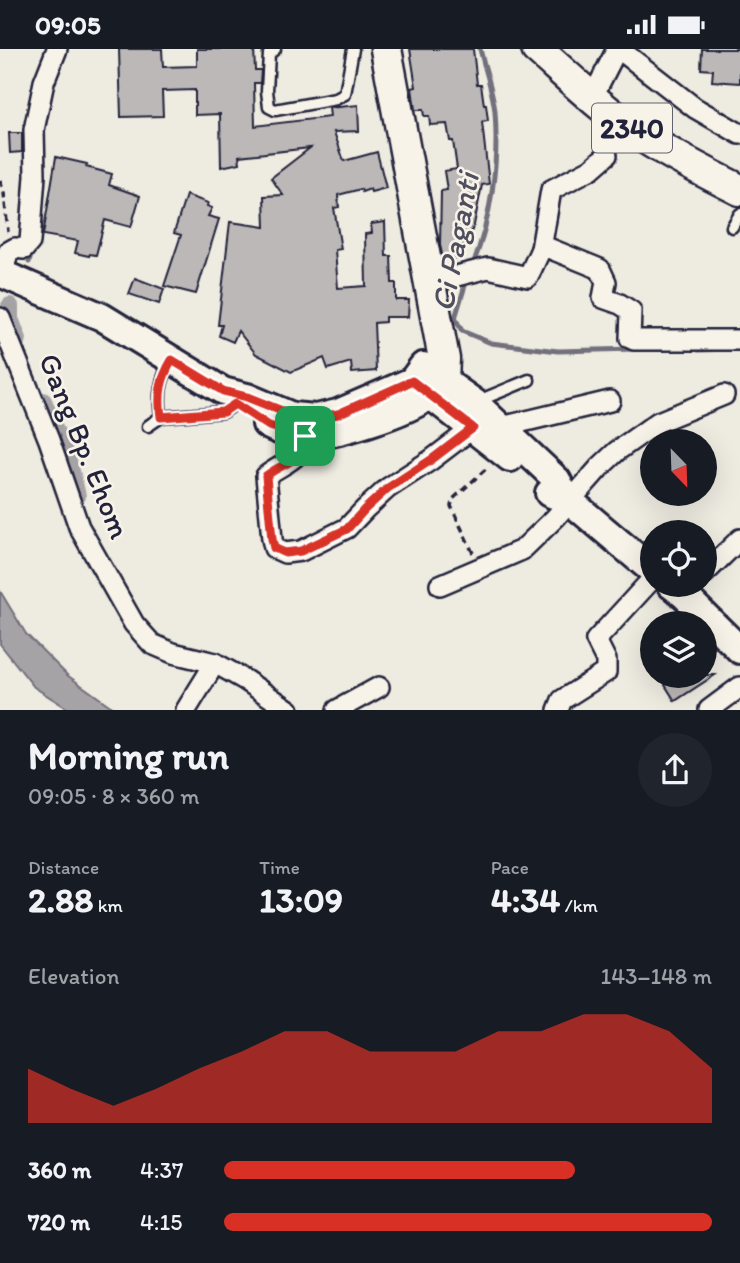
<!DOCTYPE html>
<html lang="en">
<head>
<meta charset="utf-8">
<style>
	body { margin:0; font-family:Itim,sans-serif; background:#20242c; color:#f1f3f6; height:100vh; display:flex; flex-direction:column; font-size:26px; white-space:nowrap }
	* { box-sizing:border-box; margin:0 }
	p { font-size:23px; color:#9ea1a6 }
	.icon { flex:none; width:38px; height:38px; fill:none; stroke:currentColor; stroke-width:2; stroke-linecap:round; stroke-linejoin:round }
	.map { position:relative; height:661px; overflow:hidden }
	.panel { display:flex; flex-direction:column; background:#171b24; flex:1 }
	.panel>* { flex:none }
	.needle { width:46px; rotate:157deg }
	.tools { position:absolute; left:640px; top:380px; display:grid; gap:14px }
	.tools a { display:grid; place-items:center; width:77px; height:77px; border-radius:50%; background:#171b24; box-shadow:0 7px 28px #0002; font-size:35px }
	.pin { position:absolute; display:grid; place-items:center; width:60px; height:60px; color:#fff; margin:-30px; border-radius:14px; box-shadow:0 4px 10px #0006 }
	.round { display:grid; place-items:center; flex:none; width:74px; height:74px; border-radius:37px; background:#20242c }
	.overview { display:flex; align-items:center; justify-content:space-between; height:119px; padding:0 28px }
	h1 { font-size:38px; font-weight:700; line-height:52px }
	.figures { display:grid; grid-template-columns:repeat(3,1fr); gap:10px; height:119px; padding:7px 28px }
	.figures div { display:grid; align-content:center }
	.figures b { font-size:35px; font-weight:700 }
	.figures small { font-size:19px; font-weight:400 }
	.figures p { font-size:19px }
	.chart { height:196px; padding:14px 28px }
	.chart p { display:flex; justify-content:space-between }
	.chart svg { width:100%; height:126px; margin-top:7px; fill:#d93025; opacity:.7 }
	ul { padding:0 28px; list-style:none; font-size:23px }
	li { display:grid; grid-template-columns:112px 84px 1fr; align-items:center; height:52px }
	li i { height:18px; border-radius:9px; background:#d93025 }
	.status { display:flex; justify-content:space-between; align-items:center; height:49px; padding:0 35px; background:#171b24; direction:ltr }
	.status svg { height:19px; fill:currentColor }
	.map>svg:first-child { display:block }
	.water { fill:#a6a3a6; stroke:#716f7b; stroke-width:2 }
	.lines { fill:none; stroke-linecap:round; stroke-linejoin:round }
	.stream { stroke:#716f7b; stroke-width:5 }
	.canal { stroke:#a6a3a6; stroke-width:18 }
	.building { fill:#bbb8b7; stroke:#22223b; stroke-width:2 }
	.service-casing { stroke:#22223b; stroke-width:15 }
	.minor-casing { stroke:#22223b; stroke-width:24 }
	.secondary-casing { stroke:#22223b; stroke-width:32 }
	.primary-casing { stroke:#22223b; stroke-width:35 }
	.path { stroke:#22223b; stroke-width:3.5; stroke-dasharray:7 5; stroke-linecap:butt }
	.service { stroke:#f7f3e8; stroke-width:10 }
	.minor { stroke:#f7f3e8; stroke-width:19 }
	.secondary { stroke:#f7f3e8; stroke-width:26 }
	.primary { stroke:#f7f3e8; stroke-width:30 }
	.route-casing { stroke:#fff; stroke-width:14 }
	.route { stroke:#d93025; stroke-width:9 }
	.labels { text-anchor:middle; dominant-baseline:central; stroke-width:5; stroke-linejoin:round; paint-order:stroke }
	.shield { fill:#f7f3e8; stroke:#62616f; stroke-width:2 }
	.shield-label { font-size:28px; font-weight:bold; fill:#22223b }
	.street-label { font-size:30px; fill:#22223b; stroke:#f7f3e8 }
	.water-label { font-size:32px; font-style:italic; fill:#504f60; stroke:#f7f3e8 }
</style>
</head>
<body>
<div class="status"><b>09:05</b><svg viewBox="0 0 49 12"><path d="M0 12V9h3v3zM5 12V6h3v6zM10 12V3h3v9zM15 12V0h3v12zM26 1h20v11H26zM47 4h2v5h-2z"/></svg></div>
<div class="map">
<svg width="740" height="661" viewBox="0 0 740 661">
	<rect width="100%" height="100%" fill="#eeebe1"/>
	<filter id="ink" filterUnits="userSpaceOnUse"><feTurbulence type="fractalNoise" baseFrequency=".0143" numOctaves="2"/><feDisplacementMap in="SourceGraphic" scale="14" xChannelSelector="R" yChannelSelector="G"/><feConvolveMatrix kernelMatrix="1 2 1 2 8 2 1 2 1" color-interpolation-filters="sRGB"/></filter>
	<g filter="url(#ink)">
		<path class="water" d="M0,542L26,585L67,626L116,661H70L34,638L0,595Z"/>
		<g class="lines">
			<g class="stream">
				<path d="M29,213L33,200"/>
				<path d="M472,218C491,171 499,114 495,63C493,42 485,21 480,0"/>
				<path d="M467,230L455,269L462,282L491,294L558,302L635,300"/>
				<path d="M698,301L733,300"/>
			</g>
			<g class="canal">
				<path d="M10,257V270L18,290"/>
				<path d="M43,352L70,418L77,447"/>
			</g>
		</g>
		<g class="building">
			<path d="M119,0H162L163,18L197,17V0H254L255,21H261L260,34H254L255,77L330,68L329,59L358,56L359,82L334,83L344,112L377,103L386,139L371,143L370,140L362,143L361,140L338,146L339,158L334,159L341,200L335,201L338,239L366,237L365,185L372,184L371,175L385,173L386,207H391L392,234H396V251H409L408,268H385V273L374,274L376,322L352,324L351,313L328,320L324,309L291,323L256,305L238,282L233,293L219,287L222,276H218L230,173L265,178L264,147L283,146L271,129L310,99L239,107L240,114L221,118L220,65L195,66V41L162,42L163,67L121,68Z"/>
			<path d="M410,0H473L477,35H481L484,56H486L488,72L482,73L489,135L482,136L474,176L466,195L459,196L458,209L443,210L440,196L441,142L447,141L444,122L457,120L453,92H450L447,75L430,76L429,67H424L423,61H415L412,39L416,38Z"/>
			<path d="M702,0H740V34L712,32L713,21L701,20Z"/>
			<path d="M9,84H22V103L10,104Z"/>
			<path d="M56,108L87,115L86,118L112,125L109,136L140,147L131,178L105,171L96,206L90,205L89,207L75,204L78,192L43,186Z"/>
			<path d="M186,146L208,154L207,157L212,159L208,167L219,170L196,245L164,237L181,186L174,184Z"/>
			<path d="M135,229L164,240L159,255L129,245Z"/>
			<path d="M681,626H715L675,652L665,636Z"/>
		</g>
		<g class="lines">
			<defs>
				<g id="service">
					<path d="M275,0L269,5L267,42L269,58L275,61L336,50L345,45L353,0"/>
					<path d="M732,178L740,165"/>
					<path d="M171,312C160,331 158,346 161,368L223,363L235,355"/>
					<path d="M478,352L529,331"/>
					<path d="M148,377L161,368"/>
				</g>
				<g id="minor">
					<path d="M619,0L695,59L740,85"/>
					<path d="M592,49L617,0"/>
					<path d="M541,200L551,141L591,120L607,106"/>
					<path d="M3,225L8,203L15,199L24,200L30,193L35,127L34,81L44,33L57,0"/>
					<path d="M429,234L488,219L528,228L541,200L546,198L600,220L606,233L603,249L620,255L631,262L630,289L634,291H740"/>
					<path d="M0,269L49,391L79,478L134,575L152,595L173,604L215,614L245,631L289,661"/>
					<path d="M501,378L610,352"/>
					<path d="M305,387C302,412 282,414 266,427L272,490L274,499L285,504L301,502L347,479L365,460L388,439L431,411L473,379"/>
					<path d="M705,524L740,490"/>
					<path d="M440,536L522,501L555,469L600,418L617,402L658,373L724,346"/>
					<path d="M186,661L215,614"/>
					<path d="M337,661L379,638"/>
					<path d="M558,661L562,651L606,623V611L596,591L653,529"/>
					<path d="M709,661L740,638"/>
				</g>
				<g id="secondary">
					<path d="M0,224L102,268L223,342L247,348L292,367L316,369L338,364L412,332L423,317L474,353L557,431L566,448"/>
					<path d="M412,332L510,409"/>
					<path d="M266,375C277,382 295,387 308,387C337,386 406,364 429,347C433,344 437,339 440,335"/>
					<path d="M549,444L570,452L653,522"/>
					<path d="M671,536L684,546L740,601"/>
				</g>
				<g id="primary">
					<path d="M386,0L444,310L443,331"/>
					<path d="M537,0C572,31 606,64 645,89C676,109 708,125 740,141"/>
				</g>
			</defs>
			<use href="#service" class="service-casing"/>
			<use href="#minor" class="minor-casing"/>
			<use href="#secondary" class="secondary-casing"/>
			<use href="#primary" class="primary-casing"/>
			<g class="path">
				<path d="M0,131L4,144L8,183"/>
				<path d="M473,504L451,457L453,450L489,417"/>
			</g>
			<use href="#service" class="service"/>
			<use href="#minor" class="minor"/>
			<use href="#secondary" class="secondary"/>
			<use href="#primary" class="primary"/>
		</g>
	</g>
	<g class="lines" filter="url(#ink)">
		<defs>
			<path id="route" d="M172,311L223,342L247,348L292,366L316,369L338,365L412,332L473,379L431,411L388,439L365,460L347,480L301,502L285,504L274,499L272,490L266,427C283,413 302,414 305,387L269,377L235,355L223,363L161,368C158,346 160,331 172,311Z"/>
		</defs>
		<use href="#route" class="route-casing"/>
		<use href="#route" class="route"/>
	</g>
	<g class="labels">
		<rect class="shield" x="592" y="54.5" width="80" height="49" rx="5"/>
		<g class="shield-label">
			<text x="632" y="79">2340</text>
		</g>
		<g class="street-label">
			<text transform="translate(85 397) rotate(68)">Gang Bp. Ehom</text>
		</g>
		<g class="water-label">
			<text transform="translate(455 193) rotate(-79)">Ci Paganti</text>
		</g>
	</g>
</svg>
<div class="tools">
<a><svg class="needle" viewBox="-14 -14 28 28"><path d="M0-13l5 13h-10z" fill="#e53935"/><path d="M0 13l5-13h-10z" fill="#9ea1a6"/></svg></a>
<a><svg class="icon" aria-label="locate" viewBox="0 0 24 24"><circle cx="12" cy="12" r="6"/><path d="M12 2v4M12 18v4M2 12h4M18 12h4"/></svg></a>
<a><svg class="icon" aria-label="layers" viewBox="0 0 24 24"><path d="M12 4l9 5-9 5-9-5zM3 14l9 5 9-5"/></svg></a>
</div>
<div class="pin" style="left:305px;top:387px;background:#1e9e55"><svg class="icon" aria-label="arrive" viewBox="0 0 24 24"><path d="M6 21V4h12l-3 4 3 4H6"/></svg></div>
</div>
<section class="panel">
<div class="overview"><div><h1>Morning run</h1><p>09:05 · 8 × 360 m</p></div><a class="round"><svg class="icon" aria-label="share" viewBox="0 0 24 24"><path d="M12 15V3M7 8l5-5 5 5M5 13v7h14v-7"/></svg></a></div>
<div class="figures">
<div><p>Distance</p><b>2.88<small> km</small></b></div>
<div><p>Time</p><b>13:09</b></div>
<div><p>Pace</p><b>4:34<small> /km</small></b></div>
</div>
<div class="chart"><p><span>Elevation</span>143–148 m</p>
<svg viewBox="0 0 160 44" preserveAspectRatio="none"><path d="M0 44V25L10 32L20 38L30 32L40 25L50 19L60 12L70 12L80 19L90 19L100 19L110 12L120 12L130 6L140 6L150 12L160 25V44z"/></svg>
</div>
<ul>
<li><b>360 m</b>4:37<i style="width:72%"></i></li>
<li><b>720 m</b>4:15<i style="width:100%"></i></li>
</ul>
</section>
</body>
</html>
